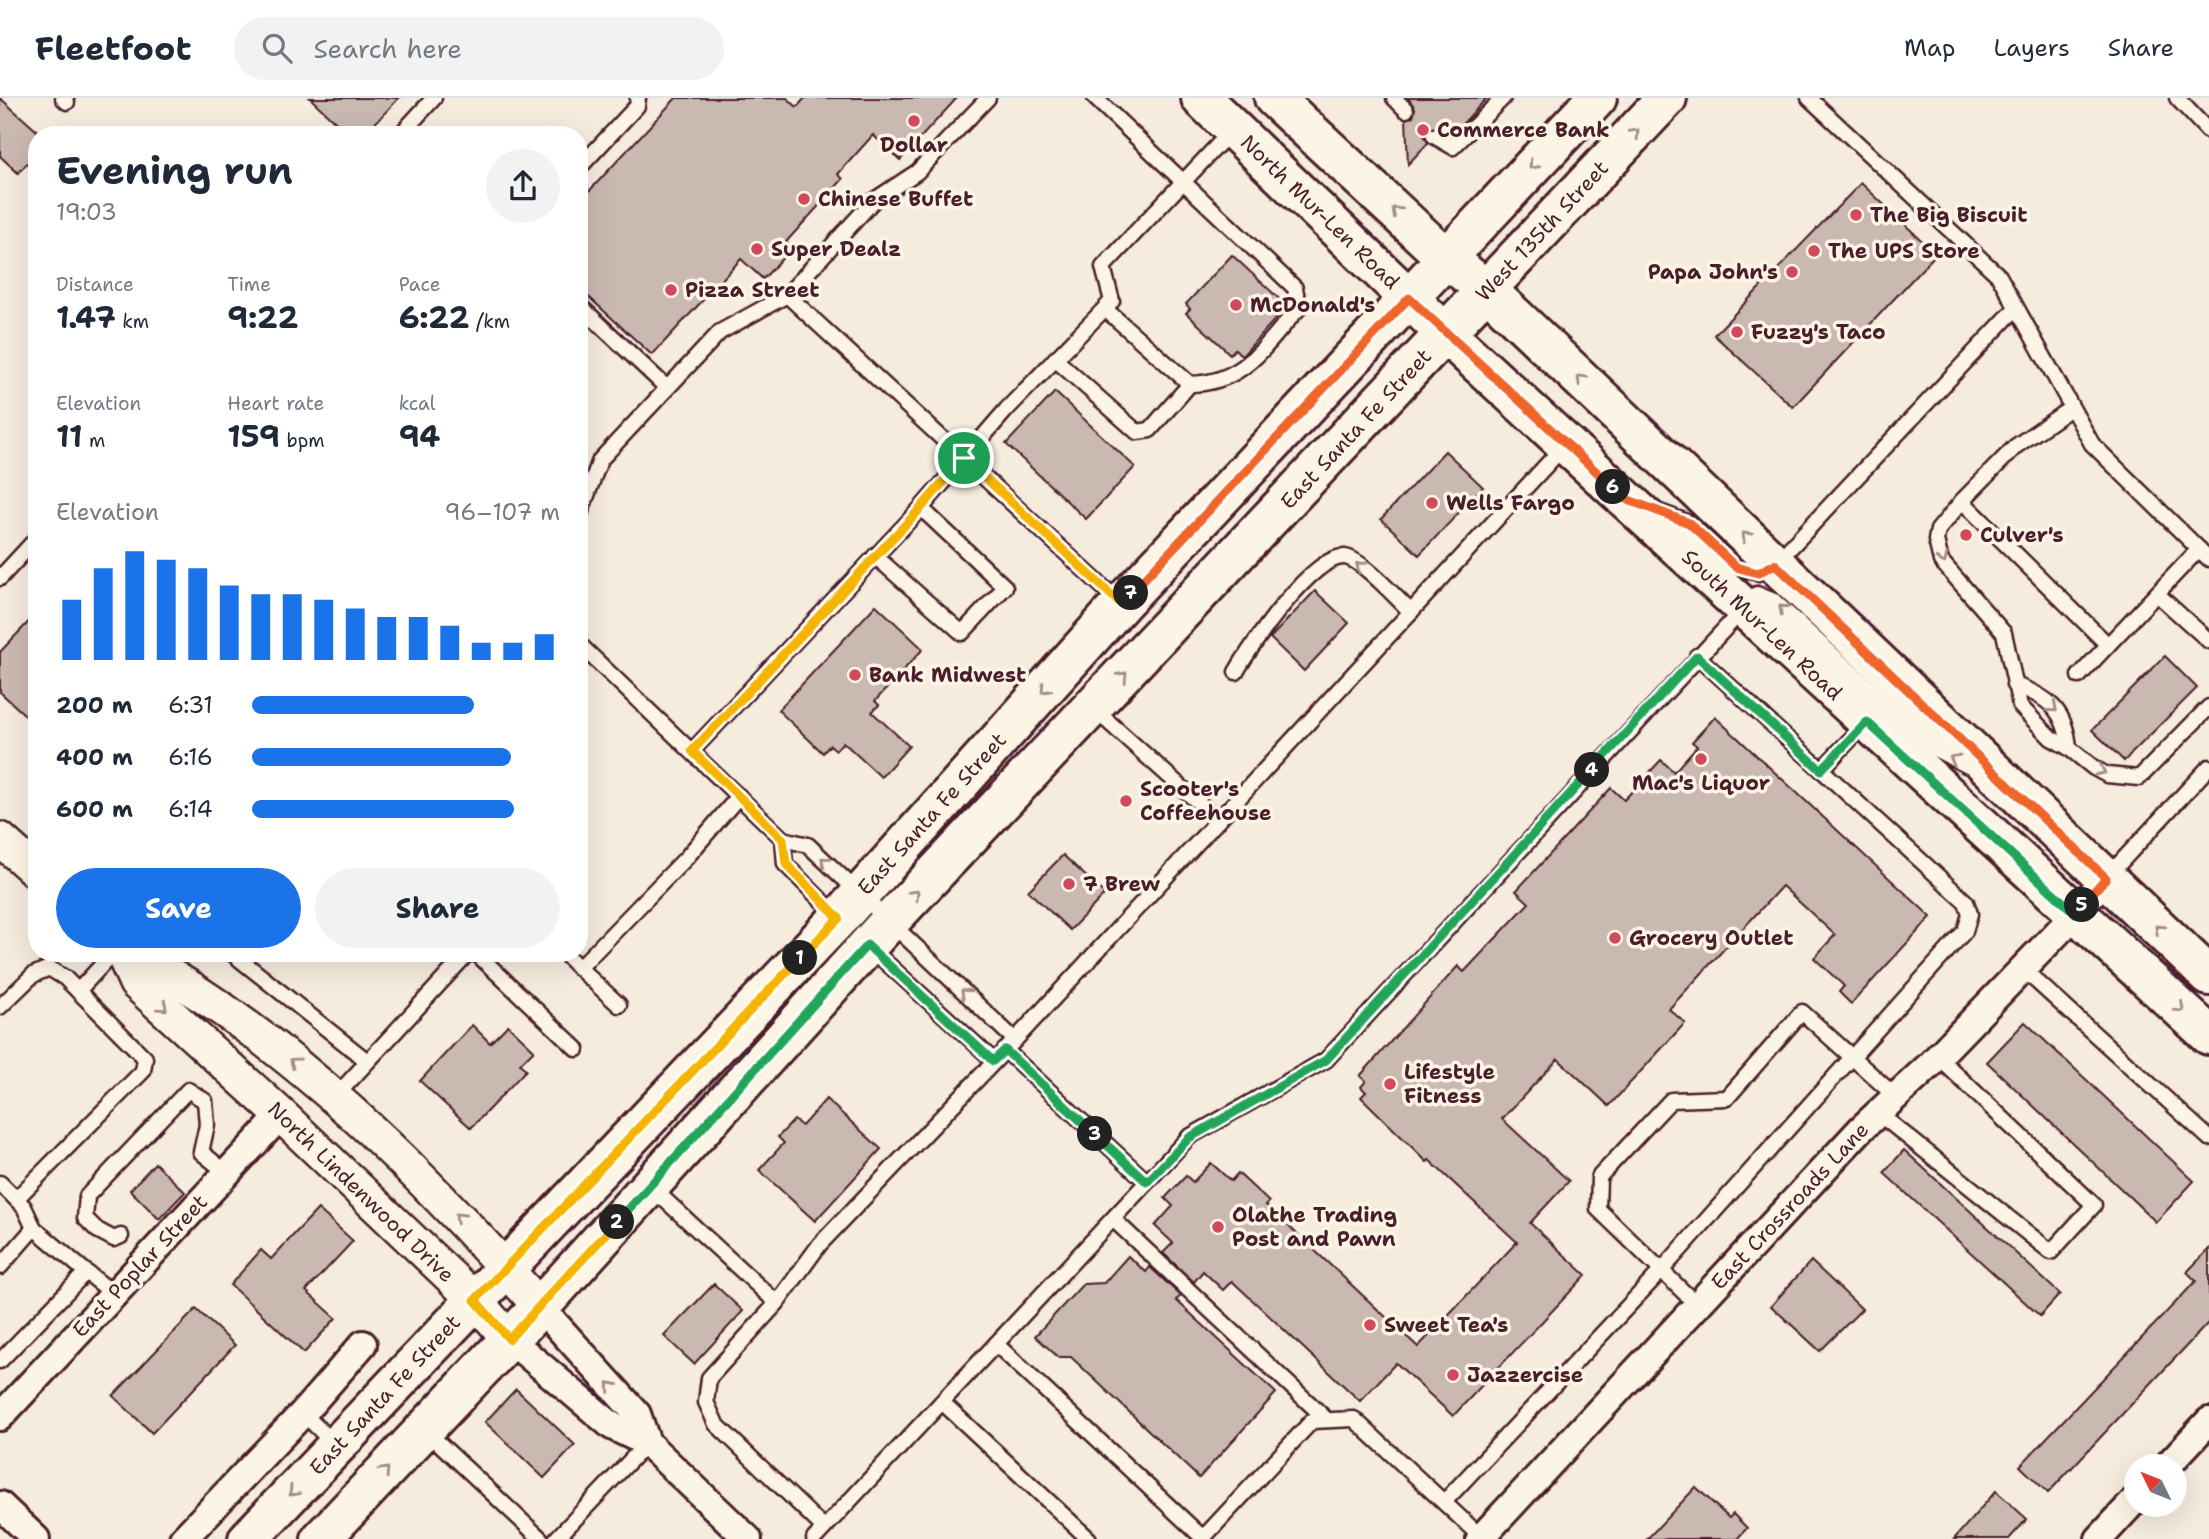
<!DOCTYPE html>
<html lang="en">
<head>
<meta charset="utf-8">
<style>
	body { margin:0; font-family:"Shantell Sans",sans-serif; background:#f2f2f3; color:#1f2937; height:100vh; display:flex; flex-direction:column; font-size:26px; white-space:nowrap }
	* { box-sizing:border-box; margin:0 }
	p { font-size:23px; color:#747a83 }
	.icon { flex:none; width:38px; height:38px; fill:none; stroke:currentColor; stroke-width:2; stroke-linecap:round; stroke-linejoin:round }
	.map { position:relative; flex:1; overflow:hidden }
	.side { position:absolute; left:28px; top:28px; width:560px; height:836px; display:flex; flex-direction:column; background:#fff; border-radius:28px; box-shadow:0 7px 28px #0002 }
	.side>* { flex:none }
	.needle { width:46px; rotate:313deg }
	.buttons { position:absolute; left:2124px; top:1356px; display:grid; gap:14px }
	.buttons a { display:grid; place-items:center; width:63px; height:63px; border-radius:50%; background:#fff; box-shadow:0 7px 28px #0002; font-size:35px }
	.pin { position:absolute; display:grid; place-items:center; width:60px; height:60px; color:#fff; margin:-30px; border:4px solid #fff; border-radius:50%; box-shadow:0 2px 7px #0007 }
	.km { position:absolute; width:35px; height:35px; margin:-18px; border-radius:50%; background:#222; color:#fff; font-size:19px; line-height:35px; text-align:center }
	.round { display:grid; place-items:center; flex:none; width:74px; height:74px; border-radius:37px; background:#f2f2f3 }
	.summary { display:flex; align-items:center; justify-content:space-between; height:119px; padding:0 28px }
	h1 { font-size:38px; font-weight:700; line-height:52px }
	.metrics { display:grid; grid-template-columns:repeat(3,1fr); gap:10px; height:119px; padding:7px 28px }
	.metrics div { display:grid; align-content:center }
	.metrics b { font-size:30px; font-weight:700 }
	.metrics small { font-size:19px; font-weight:400 }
	.metrics p { font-size:19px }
	.chart { height:196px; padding:14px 28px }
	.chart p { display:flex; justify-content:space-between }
	.chart svg { width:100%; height:126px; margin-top:7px; stroke:#1a73e8; stroke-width:6 }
	.cta { display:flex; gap:14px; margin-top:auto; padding:14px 28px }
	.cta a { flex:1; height:80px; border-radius:42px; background:#1a73e8; color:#fff; font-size:28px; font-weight:700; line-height:80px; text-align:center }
	.cta a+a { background:#f2f2f3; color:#1f2937 }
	ul { padding:0 28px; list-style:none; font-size:23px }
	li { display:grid; grid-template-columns:112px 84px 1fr; align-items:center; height:52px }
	li i { height:18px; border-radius:9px; background:#1a73e8 }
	header { display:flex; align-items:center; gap:42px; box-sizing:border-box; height:98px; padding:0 35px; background:#fff; border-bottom:2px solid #e0e1e3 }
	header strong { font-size:33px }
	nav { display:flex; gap:38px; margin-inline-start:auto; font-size:24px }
	.search { width:490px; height:63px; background:#f2f2f3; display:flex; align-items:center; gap:18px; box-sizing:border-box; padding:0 24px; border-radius:38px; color:#747a83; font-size:26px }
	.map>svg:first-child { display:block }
	.building { fill:#cab9b1; stroke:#4a1f2b; stroke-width:2 }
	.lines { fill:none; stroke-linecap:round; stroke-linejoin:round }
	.service-casing { stroke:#4a1f2b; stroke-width:19 }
	.minor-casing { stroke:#4a1f2b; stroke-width:32 }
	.tertiary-casing { stroke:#4a1f2b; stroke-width:38 }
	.secondary-casing { stroke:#4a1f2b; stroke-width:44 }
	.primary-casing { stroke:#4a1f2b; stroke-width:44 }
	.service { stroke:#fcf5e5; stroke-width:14 }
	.minor { stroke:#fcf5e5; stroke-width:26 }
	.tertiary { stroke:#fcf5e5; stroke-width:33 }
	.secondary { stroke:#fcf5e5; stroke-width:38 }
	.primary { stroke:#fcf5e5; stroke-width:38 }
	.oneway { stroke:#a38a88 }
	.split-1-casing { stroke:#fff; stroke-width:14 }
	.split-2-casing { stroke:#fff; stroke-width:14 }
	.split-3-casing { stroke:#fff; stroke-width:14 }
	.split-4-casing { stroke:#fff; stroke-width:14 }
	.split-5-casing { stroke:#fff; stroke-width:14 }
	.split-6-casing { stroke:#fff; stroke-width:14 }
	.split-7-casing { stroke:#fff; stroke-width:14 }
	.split-8-casing { stroke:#fff; stroke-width:14 }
	.split-1 { stroke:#f5b400; stroke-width:9 }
	.split-2 { stroke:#f5b400; stroke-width:9 }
	.split-3 { stroke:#22a559; stroke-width:9 }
	.split-4 { stroke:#22a559; stroke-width:9 }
	.split-5 { stroke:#22a559; stroke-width:9 }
	.split-6 { stroke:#f0652b; stroke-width:9 }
	.split-7 { stroke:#f0652b; stroke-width:9 }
	.split-8 { stroke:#f5b400; stroke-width:9 }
	.poi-dot { fill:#d1495b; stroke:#fcf5e5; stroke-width:2.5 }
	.labels { text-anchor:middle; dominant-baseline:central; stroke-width:7; stroke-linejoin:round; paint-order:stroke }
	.poi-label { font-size:21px; font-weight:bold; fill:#4a1f2b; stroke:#fcf5e5; text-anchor:start }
	.street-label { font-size:21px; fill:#4a1f2b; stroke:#fcf5e5 }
</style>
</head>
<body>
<header>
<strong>Fleetfoot</strong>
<div class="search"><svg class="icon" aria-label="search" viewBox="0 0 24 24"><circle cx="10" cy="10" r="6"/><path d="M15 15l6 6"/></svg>Search here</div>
<nav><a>Map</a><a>Layers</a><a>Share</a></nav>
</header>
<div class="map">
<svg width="2209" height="1441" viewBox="0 0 2209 1441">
	<rect width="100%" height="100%" fill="#f5ecde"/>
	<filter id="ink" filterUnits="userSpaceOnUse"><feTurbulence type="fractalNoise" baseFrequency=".0143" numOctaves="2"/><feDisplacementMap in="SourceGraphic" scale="14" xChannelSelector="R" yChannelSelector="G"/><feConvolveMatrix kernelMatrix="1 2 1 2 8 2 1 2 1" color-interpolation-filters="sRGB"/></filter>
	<g filter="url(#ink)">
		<g class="building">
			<path d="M0,0L37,33V55L18,75L0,58Z"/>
			<path d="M310,0H399L364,37H349Z"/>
			<path d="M676,0H787L797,9L805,0H957L900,62L873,37L838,76L843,81L786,144L792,150L763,181L741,161L652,257L579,190V104Z"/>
			<path d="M1408,0H1487L1453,36L1443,28L1441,31L1429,30L1424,37L1428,45L1408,66L1406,21L1413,18L1415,10Z"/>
			<path d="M1861,85L1936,156L1793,309L1714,237Z"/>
			<path d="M1232,157L1287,208L1242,258L1235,251L1230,256L1186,215L1190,211L1186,206Z"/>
			<path d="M1055,294L1135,369L1086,421L1006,346Z"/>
			<path d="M1445,353L1483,389L1419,457L1381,421Z"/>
			<path d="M1315,493L1349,525L1304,573L1270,540Z"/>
			<path d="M876,507L923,551L875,603L879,607L872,614L909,648L881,679L843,644L836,652L830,647L823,655L778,612Z"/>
			<path d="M37,515V628L0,594V554Z"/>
			<path d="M2165,558L2197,590L2124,663L2092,632Z"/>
			<path d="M1715,619L1931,819L1851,906L1839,894L1844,888L1814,860L1835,837L1782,788L1669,911L1685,925L1609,1008L1558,961L1502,1021L1569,1083L1530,1125L1586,1177L1453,1318L1396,1265L1360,1303L1232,1183L1223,1192L1203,1173L1194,1184L1163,1155L1173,1145L1155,1128L1173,1108L1165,1100L1186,1078L1193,1084L1211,1065L1231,1083L1238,1075L1269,1104L1266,1107L1418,1249L1517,1144L1429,1062L1427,1064L1361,999L1366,994L1361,989L1366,983L1360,978L1458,868L1464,874L1529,805L1516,793L1611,690L1624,702L1661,662L1674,674L1697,648L1692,644Z"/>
			<path d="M1063,757L1105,796L1070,832L1028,793Z"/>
			<path d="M2025,924L2194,1083L2156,1124L1987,964Z"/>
			<path d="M472,927L490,945L508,927L534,952L520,966L526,972L471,1030L420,983Z"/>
			<path d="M826,1001L881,1051L815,1123L759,1072L784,1045L778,1039L794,1022L802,1028Z"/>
			<path d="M1904,1052L2060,1196L2040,1218L1884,1075Z"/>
			<path d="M155,1065L185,1094L159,1121L130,1092Z"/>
			<path d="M318,1111L353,1143L306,1193L336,1220L304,1255L230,1187L261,1152L271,1161Z"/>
			<path d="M2209,1151V1224L2048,1395L2020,1368L2196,1183L2187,1174Z"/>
			<path d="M1128,1158L1146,1174L1150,1169L1181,1198L1176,1202L1276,1295L1199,1380L1071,1259H1058L1035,1238L1083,1186L1104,1185Z"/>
			<path d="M1811,1163L1862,1211L1820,1253L1771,1208Z"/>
			<path d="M714,1186L743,1213L694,1266L664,1238Z"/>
			<path d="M196,1211L235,1247L152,1335L113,1298Z"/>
			<path d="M516,1291L575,1347L544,1380L485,1324Z"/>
			<path d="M1696,1389L1729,1420L1733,1416L1747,1430L1737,1441H1647Z"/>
			<path d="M1996,1393L2027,1421L2009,1441H1954Z"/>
		</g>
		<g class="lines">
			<defs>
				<g id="service">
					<path d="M63,0L67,4"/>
					<path d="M1095,0L1295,190L1299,210C1264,248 1245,285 1190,286"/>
					<path d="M1394,0L1406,12"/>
					<path d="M1809,0L1999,178L2092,346L2209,461"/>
					<path d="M2177,0L2209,34"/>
					<path d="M400,37L434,0"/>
					<path d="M1434,38L1453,49L1503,0"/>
					<path d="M579,70L637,8L638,0"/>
					<path d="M787,197L1120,505"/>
					<path d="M579,207L667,290"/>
					<path d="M1055,261L1137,334L1150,332L1190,286L1105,211"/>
					<path d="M2071,310L2016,348L1962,403L2108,547L2199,451"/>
					<path d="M1962,403L1938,432L1936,442L1941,463L2004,535L2020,608L2051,640L2069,650L2094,670L2107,677L2139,680L2209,609"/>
					<path d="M1657,413L1689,425L1736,469L1758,475L1775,466L2016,210"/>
					<path d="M579,419L600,362L720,234L787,197L873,103L917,74L988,0"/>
					<path d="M875,458L962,535L1005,489L921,410"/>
					<path d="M0,480L37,440"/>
					<path d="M2157,496L2209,543"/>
					<path d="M579,546L783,741L808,747L1015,942"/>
					<path d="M1236,574C1251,548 1313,456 1345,459C1363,462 1396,500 1411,514"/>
					<path d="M2079,578L2108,547"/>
					<path d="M2014,587C2048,598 2066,613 2069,650"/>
					<path d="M1094,611L1218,722"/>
					<path d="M692,653L921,410L1007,311L1112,203L1103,169L1232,32"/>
					<path d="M1821,672L1866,625"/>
					<path d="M783,741L785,766L838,819"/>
					<path d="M2107,779L2209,669"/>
					<path d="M868,848L994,963"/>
					<path d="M233,856L367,963"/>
					<path d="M477,856L577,951"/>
					<path d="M565,856L579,870L686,760L739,698"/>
					<path d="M579,870L619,907"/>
					<path d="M2023,871L2209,1040"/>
					<path d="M78,893L112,856"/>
					<path d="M0,909L33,877L49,870L65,880L145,960L143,973L16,1101"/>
					<path d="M1005,952L1147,1084"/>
					<path d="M334,1000L467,856"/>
					<path d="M1878,1015L2051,1154L2094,1107L1938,959"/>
					<path d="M0,1085L24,1109L34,1130L0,1169"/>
					<path d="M651,1089L777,1205"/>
					<path d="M1113,1121L1327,1322"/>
					<path d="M34,1130L86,1174"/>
					<path d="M121,1138L114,1141L97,1132L85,1120L87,1098L188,992L205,1003L207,1027L201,1054L227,1075"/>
					<path d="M1697,1207L1598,1111L1599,1079L1671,1002L1727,1000L1802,914L1895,998"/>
					<path d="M996,1246L1203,1440L1312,1323L1354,1321L1481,1439"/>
					<path d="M0,1263L86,1174L114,1196"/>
					<path d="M942,1304L1089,1441"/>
					<path d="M303,1315L334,1346"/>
					<path d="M425,1332L541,1441"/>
					<path d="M1444,1404L1661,1173L1965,833L1970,816L1966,804L1697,558"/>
					<path d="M824,1430L716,1326L706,1304L709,1280L777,1205L820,1146L1015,942L1565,347"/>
					<path d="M556,1441L647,1345"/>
					<path d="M814,1441L1189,1039L1326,962L1757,496L1774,503L1935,651L1968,668"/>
				</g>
				<g id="minor">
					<path d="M540,1209L637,1316L647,1345"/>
					<path d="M509,1241L612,1328L647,1345L748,1441"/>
					<path d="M0,1319L281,1017"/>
					<path d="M2167,1368L2209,1323"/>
					<path d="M0,1407L36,1441"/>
					<path d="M183,1441L303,1315L363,1246"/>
					<path d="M1480,1441L1861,1031L1930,967L2063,829L2106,780"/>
					<path d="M2099,1441L2137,1400"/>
				</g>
				<g id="tertiary">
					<path d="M0,741L37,774"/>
					<path d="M123,856L136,885L281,1017L475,1202L509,1241"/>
					<path d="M133,856C290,941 423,1076 540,1209"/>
				</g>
				<g id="secondary">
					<path d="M1201,0L1446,236L2209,937"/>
					<path d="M1274,0L1446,160L1487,192L2209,878"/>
				</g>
				<g id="primary">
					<path d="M248,1441L839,820L1121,506L1597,0"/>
					<path d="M321,1441L540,1209L889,824L1667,0"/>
				</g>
			</defs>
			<use href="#service" class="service-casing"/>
			<use href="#minor" class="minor-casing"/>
			<use href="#tertiary" class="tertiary-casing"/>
			<use href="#secondary" class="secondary-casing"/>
			<use href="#primary" class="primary-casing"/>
			<use href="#service" class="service"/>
			<use href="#minor" class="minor"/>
			<use href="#tertiary" class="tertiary"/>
			<use href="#secondary" class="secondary"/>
			<use href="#primary" class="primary"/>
		</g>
		<defs><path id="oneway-chevron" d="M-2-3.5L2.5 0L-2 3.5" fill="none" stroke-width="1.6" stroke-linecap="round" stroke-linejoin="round" transform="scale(1.75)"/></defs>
		<g class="oneway">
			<use href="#oneway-chevron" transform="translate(1635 35) rotate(-47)"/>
			<use href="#oneway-chevron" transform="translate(1533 67) rotate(133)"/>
			<use href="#oneway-chevron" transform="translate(1396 113) rotate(-137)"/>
			<use href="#oneway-chevron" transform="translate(1581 281) rotate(-136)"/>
			<use href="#oneway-chevron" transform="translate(1746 438) rotate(-136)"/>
			<use href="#oneway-chevron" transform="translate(1943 461) rotate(66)"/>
			<use href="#oneway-chevron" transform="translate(1360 468) rotate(-143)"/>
			<use href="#oneway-chevron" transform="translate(1783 511) rotate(-137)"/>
			<use href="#oneway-chevron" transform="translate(1123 578) rotate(-47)"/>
			<use href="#oneway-chevron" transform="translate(1045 591) rotate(132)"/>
			<use href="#oneway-chevron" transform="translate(2053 610) rotate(41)"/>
			<use href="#oneway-chevron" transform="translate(1954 661) rotate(-152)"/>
			<use href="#oneway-chevron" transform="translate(2101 673) rotate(26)"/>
			<use href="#oneway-chevron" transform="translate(825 763) rotate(-139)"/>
			<use href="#oneway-chevron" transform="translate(915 796) rotate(-46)"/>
			<use href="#oneway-chevron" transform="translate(2159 831) rotate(-137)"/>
			<use href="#oneway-chevron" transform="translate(965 895) rotate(-137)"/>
			<use href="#oneway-chevron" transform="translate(163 909) rotate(42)"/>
			<use href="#oneway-chevron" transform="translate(2180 910) rotate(42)"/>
			<use href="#oneway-chevron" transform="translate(294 964) rotate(-143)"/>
			<use href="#oneway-chevron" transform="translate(459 1119) rotate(-136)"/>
			<use href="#oneway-chevron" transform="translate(611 1288) rotate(-132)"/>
			<use href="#oneway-chevron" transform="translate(385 1373) rotate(-47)"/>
			<use href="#oneway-chevron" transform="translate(293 1394) rotate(134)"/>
		</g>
	</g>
	<g class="lines" filter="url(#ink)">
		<defs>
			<path id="split-1" d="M800,860L839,820L786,766L783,741L692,653L921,410L964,360"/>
			<path id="split-2" d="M617,1124L509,1241L475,1202L800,860"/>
			<path id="split-3" d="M617,1124L867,847L993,963L1005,952L1095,1036"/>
			<path id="split-4" d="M1095,1036L1147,1084L1189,1040L1326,962L1592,672"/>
			<path id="split-5" d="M1592,672L1697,558L1821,672L1867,624L2075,815L2082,807"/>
			<path id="split-6" d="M1613,389L1626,401L1689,425L1736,469L1758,475L1775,466L2106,780L2082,807"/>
			<path id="split-7" d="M1131,495L1409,200L1613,389"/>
			<path id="split-8" d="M964,360L1121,506L1131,495"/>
		</defs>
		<use href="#split-1" class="split-1-casing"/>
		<use href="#split-2" class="split-2-casing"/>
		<use href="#split-3" class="split-3-casing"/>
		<use href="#split-4" class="split-4-casing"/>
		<use href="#split-5" class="split-5-casing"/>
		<use href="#split-6" class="split-6-casing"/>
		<use href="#split-7" class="split-7-casing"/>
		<use href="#split-8" class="split-8-casing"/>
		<use href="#split-1" class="split-1"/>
		<use href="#split-2" class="split-2"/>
		<use href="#split-3" class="split-3"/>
		<use href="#split-4" class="split-4"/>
		<use href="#split-5" class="split-5"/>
		<use href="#split-6" class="split-6"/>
		<use href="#split-7" class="split-7"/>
		<use href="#split-8" class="split-8"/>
	</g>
	<g class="poi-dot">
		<circle cx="914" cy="23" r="7"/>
		<circle cx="1423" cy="32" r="7"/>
		<circle cx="804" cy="101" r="7"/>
		<circle cx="1856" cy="117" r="7"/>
		<circle cx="757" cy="151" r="7"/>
		<circle cx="1814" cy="153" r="7"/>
		<circle cx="1792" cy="174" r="7"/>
		<circle cx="671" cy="192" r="7"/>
		<circle cx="1236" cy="207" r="7"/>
		<circle cx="1737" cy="234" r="7"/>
		<circle cx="1432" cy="405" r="7"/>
		<circle cx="1966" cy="437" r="7"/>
		<circle cx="855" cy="577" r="7"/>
		<circle cx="1701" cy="661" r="7"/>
		<circle cx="1126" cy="703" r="7"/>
		<circle cx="1069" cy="786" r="7"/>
		<circle cx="1615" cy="840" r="7"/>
		<circle cx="1390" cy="986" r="7"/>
		<circle cx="1218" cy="1129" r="7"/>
		<circle cx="1370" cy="1227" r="7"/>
		<circle cx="1453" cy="1277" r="7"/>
	</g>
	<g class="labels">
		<g class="poi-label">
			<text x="1437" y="32">Commerce Bank</text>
			<text x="914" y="47" text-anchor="middle">Dollar</text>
			<text x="818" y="101">Chinese Buffet</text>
			<text x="1870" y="117">The Big Biscuit</text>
			<text x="771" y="151">Super Dealz</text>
			<text x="1828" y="153">The UPS Store</text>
			<text x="1778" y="174" text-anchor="end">Papa John's</text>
			<text x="685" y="192">Pizza Street</text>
			<text x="1250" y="207">McDonald's</text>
			<text x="1751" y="234">Fuzzy's Taco</text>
			<text x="1446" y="405">Wells Fargo</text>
			<text x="1980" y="437">Culver's</text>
			<text x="869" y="577">Bank Midwest</text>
			<text x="1701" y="685" text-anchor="middle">Mac's Liquor</text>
			<text x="1140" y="691">Scooter's<tspan x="1140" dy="24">Coffeehouse</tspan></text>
			<text x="1083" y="786">7 Brew</text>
			<text x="1629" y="840">Grocery Outlet</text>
			<text x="1404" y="974">Lifestyle<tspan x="1404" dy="24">Fitness</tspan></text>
			<text x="1232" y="1117">Olathe Trading<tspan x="1232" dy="24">Post and Pawn</tspan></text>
			<text x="1384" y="1227">Sweet Tea's</text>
			<text x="1467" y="1277">Jazzercise</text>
		</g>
		<g class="street-label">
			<text transform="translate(1320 114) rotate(44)">North Mur-Len Road</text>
			<text transform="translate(1542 133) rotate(-47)">West 135th Street</text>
			<text transform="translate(1356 331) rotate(-47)">East Santa Fe Street</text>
			<text transform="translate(1762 527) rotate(43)">South Mur-Len Road</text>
			<text transform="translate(932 716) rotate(-48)">East Santa Fe Street</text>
			<text transform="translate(361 1094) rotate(44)">North Lindenwood Drive</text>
			<text transform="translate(1790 1108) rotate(-47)">East Crossroads Lane</text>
			<text transform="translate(140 1168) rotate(-47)">East Poplar Street</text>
			<text transform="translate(385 1297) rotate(-47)">East Santa Fe Street</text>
		</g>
	</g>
</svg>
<div class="buttons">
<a><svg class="needle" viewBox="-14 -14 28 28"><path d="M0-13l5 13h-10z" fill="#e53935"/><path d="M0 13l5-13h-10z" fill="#747a83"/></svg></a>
</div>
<div class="pin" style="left:964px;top:360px;background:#1e9e55"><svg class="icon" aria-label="arrive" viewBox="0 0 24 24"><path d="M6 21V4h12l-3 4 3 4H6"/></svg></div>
<b class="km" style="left:800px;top:860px">1</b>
<b class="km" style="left:617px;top:1124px">2</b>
<b class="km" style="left:1095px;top:1036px">3</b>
<b class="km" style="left:1592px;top:672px">4</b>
<b class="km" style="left:2082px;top:807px">5</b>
<b class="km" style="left:1613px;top:389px">6</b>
<b class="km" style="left:1131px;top:495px">7</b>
<section class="side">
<div class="summary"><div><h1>Evening run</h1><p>19:03</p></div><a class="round"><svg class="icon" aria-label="share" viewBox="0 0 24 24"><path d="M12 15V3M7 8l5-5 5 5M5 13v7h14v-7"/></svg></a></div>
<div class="metrics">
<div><p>Distance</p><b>1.47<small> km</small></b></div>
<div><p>Time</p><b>9:22</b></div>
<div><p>Pace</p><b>6:22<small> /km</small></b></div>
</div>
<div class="metrics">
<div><p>Elevation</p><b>11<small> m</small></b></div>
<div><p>Heart rate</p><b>159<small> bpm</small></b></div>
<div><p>kcal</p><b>94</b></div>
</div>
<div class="chart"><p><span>Elevation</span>96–107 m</p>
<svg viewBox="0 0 160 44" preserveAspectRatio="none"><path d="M5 44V23M15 44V12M25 44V6M35 44V9M45 44V12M55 44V18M65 44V21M75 44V21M85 44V23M95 44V26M105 44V29M115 44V29M125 44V32M135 44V38M145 44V38M155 44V35"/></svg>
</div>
<ul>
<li><b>200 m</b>6:31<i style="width:72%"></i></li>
<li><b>400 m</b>6:16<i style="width:84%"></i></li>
<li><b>600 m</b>6:14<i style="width:85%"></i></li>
</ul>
<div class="cta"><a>Save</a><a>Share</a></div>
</section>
</div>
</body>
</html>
